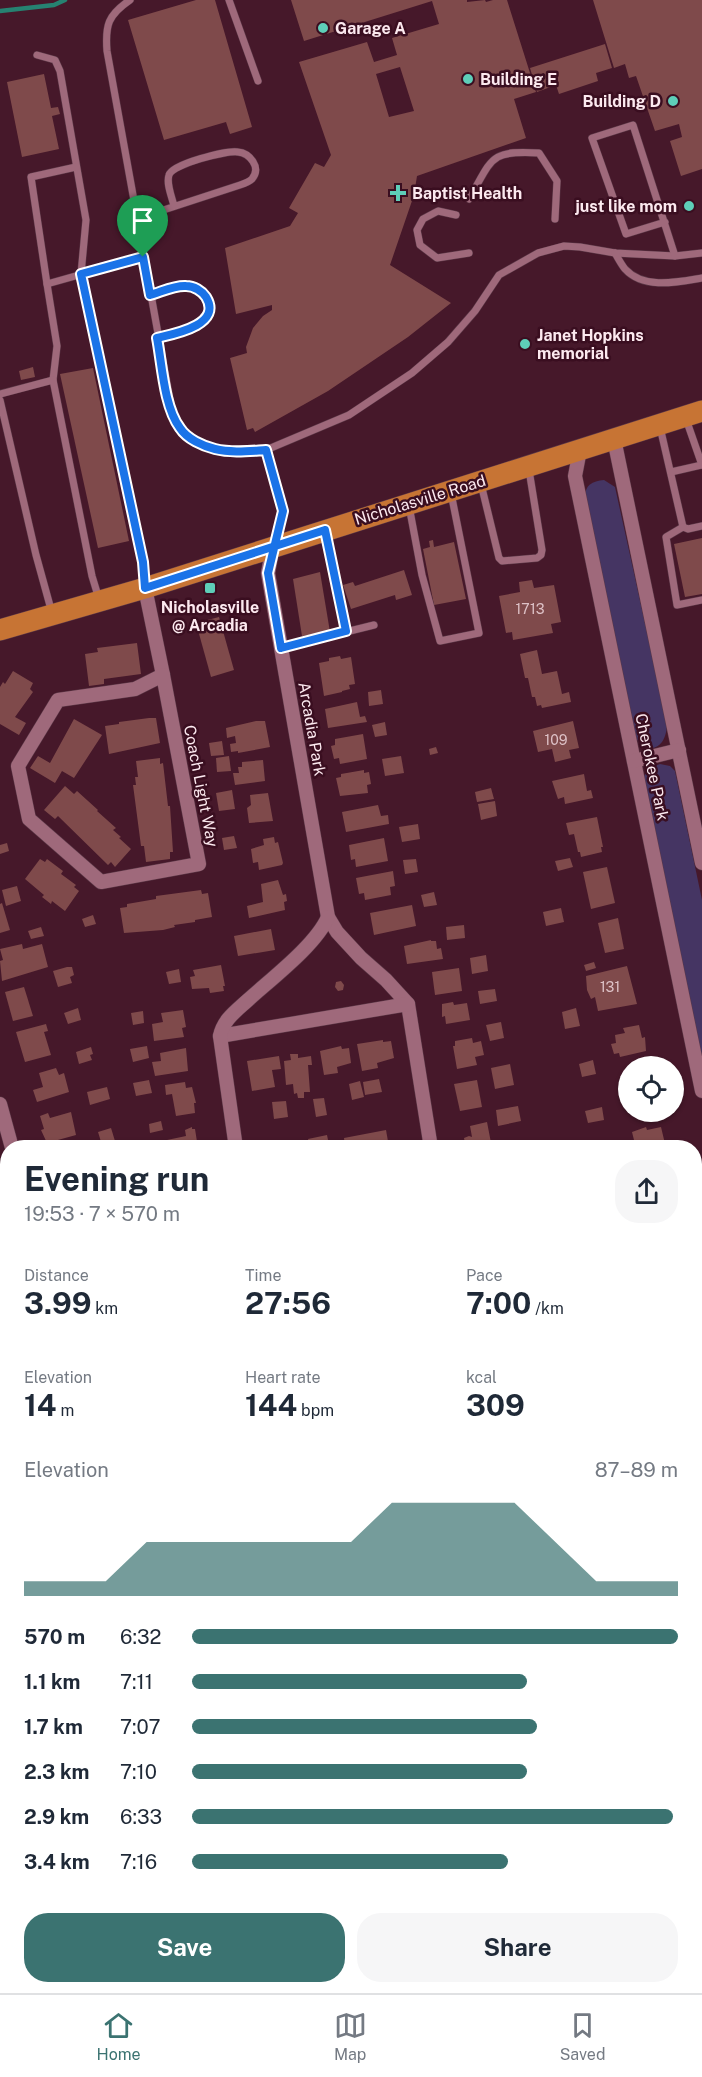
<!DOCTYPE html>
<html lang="en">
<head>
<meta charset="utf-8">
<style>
	body { margin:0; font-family:"Public Sans",sans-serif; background:#f6f6f7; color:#1f2937; height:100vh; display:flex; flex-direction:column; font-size:22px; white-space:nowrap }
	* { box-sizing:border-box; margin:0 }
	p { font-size:20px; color:#747a83 }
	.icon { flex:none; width:33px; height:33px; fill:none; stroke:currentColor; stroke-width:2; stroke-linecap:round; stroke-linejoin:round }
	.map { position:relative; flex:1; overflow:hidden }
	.drawer { position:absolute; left:0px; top:1140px; width:702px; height:854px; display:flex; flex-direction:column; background:#fff; border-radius:24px 24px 0 0; box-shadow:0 2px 4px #0004 }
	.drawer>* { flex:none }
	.buttons { position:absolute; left:618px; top:1056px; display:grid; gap:12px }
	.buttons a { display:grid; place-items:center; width:66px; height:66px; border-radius:50%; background:#fff; box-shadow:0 2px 4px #0004; font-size:30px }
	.pin { position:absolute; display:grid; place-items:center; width:51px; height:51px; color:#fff; margin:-62px -26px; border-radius:50% 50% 50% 0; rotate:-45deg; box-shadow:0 0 6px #0007 }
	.pin .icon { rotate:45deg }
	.round { display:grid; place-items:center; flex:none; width:63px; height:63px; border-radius:24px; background:#f6f6f7 }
	.head { display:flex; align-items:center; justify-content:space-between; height:102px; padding:0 24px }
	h1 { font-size:33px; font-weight:700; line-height:45px }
	.figures { display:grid; grid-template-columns:repeat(3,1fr); gap:9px; height:102px; padding:6px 24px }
	.figures div { display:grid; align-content:center }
	.figures b { font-size:30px; font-weight:700 }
	.figures small { font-size:16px; font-weight:400 }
	.figures p { font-size:16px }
	.chart { height:168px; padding:12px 24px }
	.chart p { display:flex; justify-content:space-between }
	.chart svg { width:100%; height:108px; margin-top:6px; fill:#3b7371; opacity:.7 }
	.action { display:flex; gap:12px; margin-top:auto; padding:12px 24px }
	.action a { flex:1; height:69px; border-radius:24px; background:#3b7371; color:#fff; font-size:24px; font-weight:700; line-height:69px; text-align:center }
	.action a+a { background:#f6f6f7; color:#1f2937 }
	ul { padding:0 24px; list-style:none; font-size:20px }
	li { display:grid; grid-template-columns:96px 72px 1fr; align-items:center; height:45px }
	li i { height:15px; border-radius:8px; background:#3b7371 }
	.tabs { display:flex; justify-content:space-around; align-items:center; height:84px; border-top:2px solid #e0e1e3; background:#fff; font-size:16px; color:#747a83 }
	.tabs a { display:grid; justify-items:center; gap:3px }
	.tabs .selected { color:#3b7371 }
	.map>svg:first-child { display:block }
	.green { fill:#453563 }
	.forest { fill:#624a8f }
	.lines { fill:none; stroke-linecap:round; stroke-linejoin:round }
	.stream { stroke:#268271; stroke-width:4.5 }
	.building { fill:#7f4a4b; fill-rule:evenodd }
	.service-casing { stroke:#5c3948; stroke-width:8 }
	.minor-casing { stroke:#5c3948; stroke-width:15 }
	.primary-casing { stroke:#5c3948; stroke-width:22 }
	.service { stroke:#9f697b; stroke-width:7 }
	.minor { stroke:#9f697b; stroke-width:14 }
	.primary { stroke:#c77434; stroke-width:21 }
	.rail { stroke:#ccb2bb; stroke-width:4.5; stroke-dasharray:3 6; stroke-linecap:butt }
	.route-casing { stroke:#fff; stroke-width:12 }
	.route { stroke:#1a73e8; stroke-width:8 }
	.poi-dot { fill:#5eceb8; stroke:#3a0e20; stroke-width:2 }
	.labels { text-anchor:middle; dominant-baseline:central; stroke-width:5; stroke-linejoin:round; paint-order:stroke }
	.number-label { font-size:14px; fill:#ddc1c6 }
	.poi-label { font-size:16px; font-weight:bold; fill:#fce9ef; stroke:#3a0e20; text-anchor:start }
	.street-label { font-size:16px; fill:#fce9ef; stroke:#3a0e20 }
</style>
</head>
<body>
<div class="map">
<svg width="702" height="1993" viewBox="0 0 702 1993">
	<rect width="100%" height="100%" fill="#46182a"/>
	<g class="green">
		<path d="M604,480L615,487L667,723C667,746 651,758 635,737L585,497C585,485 592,481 604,480Z"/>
		<path d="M660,764L670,766L675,771L702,900V1064L645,783L644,776L650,768Z"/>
	</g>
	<g class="forest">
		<path d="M702,1768V1849L695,1850V1770Z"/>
		<path d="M7,1900L8,1986H19L0,1990V1902Z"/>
	</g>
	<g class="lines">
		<g class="stream">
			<path d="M0,11L54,5L65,0"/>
			<path d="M2,1980L4,1993"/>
		</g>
	</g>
	<g class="building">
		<path d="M196,0H215L252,127L230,134L226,122L164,140L128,20Z"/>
		<path d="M291,0H467V2L485,0L486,2L493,0H507L536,92L514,99L526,138L417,176L414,195L390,265L451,303L408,337L328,391L255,432L253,428L247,430L230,358L247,353L246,347L253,328L263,316L272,310V305L236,314L225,248L290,226L298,213L289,208L315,163L324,167L331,155L299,62L367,42L374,62L397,55L392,38L439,24L432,1L304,41ZM400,67L414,111L389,117L376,74Z"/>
		<path d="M593,0H702V169L681,176L670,141L682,137L679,124L655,131L636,76L629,78L625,64L614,68Z"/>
		<path d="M605,44L612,68L596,73L598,81L559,94L556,85L537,92L530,68Z"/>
		<path d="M44,74L51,108L58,107L60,114L52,116L59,149L22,157L7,82Z"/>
		<path d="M33,367L35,377L21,380L19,371Z"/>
		<path d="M93,368L129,541L98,548L60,374Z"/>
		<path d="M702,538V594L685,597L674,544Z"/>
		<path d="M433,540L434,547L454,542L466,599L434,605L423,549L430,547L429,541Z"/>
		<path d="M404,570L412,595L396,600L395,595L351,609L343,585L353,582L355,586Z"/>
		<path d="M320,572L330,632L302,636L293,579Z"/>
		<path d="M532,580L534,588L554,585L561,622L551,624L553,633L513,640L512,632L506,633L499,596L520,592L519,582Z"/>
		<path d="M219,617L234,670L211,677L196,623Z"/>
		<path d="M137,643L141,674L104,679V684L89,686L85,654L98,652L97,648Z"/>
		<path d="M537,650L542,674L557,671L562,694L569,692L571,702L542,708L541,705L537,706L535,697H532L528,678H525L520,654Z"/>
		<path d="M340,656L341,659L351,657L355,684L349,685L350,689L342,691V692L324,696L319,663L329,661V658Z"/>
		<path d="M13,671L33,683L30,689L33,692L15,717L26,723L19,735L0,724V687L3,682L5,684Z"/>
		<path d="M381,690L383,704L369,706L368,692Z"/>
		<path d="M357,702L360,717L365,716L367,722L328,728L325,709Z"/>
		<path d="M149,718H156L160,743L109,754L105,726L119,724V722Z"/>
		<path d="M74,719L102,735L74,778L62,771L55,783L30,768L38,756L50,763Z"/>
		<path d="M256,721H265L270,747L238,753V751L231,752L230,744L236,743L235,736L227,738L226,728Z"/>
		<path d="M573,721L579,748L569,750L571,758L555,762L552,749L538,752L533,731Z"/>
		<path d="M385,722L387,735L375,737L372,725Z"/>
		<path d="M363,734L367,759L340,764L339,758L334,759L331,746L335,745V739Z"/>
		<path d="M222,741L224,755L211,756L209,743Z"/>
		<path d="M436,747L438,753L430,755L429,749Z"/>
		<path d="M229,756L231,771L217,772L216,758Z"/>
		<path d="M401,756L404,773L385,776L382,759Z"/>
		<path d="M160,758V764L163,763L168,806H170L173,852H170V859L146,862L144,846H141L133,785H136L135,777H138L136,761Z"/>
		<path d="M263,760L265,781L235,785L233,773H239L238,767H242V762Z"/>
		<path d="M364,770V773L369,772L371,784L367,785L368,793L340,796L336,778L341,777V774Z"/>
		<path d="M584,774L587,791L591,790L593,798L565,804L564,797L558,799L552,781Z"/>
		<path d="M65,786L74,794L77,791L98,810L97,811L116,828L113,830L121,837L119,838L131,849L115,867L111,862L108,865L58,816L55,819L44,810Z"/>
		<path d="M491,788L494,799L477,802L475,792Z"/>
		<path d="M232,790L235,809L219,811L216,793Z"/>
		<path d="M268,793L273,821L249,823L247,808L251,805L250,795Z"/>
		<path d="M495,801L497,816L481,820L478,804Z"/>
		<path d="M378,805L381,816L388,815L389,824L346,832L342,812Z"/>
		<path d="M597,817L603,847H601L602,852L581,857L580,852H578L574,834L569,835L566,823Z"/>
		<path d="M418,824L420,839L402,842L399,827Z"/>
		<path d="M234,836L237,848L224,850L222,838Z"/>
		<path d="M274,837L275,843L278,842L283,863L282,865L259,870L258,862L253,863L251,849L264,845L263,839Z"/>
		<path d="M384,838L388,861L356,867L355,859L351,860L349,845Z"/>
		<path d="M7,843L9,851L0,854V845Z"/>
		<path d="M570,858L573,867L558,871L555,861Z"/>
		<path d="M40,859L45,862L47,859L63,871L61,874L76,885L74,887L79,891L65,911L52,901L51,904L42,897L44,895L25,879Z"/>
		<path d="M416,859L418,872L405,874L403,860Z"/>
		<path d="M607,867L615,903L591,909L583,872Z"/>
		<path d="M393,871L395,886L390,887L391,895L365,900L364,893L359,894L356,878Z"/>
		<path d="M278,880L283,895L286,894L287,901L284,902L285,910L249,918L247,906L263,902L261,884Z"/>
		<path d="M17,886L21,901L6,906L2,890Z"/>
		<path d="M201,890L202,894L208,893L212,917L195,920V922L174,925L175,927L163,930L124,933L120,908L127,907V904L156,899V896Z"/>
		<path d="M434,892L437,905L424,907L421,895Z"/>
		<path d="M2,903L10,930L0,933V904Z"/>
		<path d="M412,905L416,926L374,935L370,913Z"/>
		<path d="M561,908L564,922L546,926L543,912Z"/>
		<path d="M93,915L96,924L85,927L82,919Z"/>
		<path d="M618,918L624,949L605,953L598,923Z"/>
		<path d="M464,925L465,938L447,940L446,927Z"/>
		<path d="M41,927L44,936L31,939L28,931Z"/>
		<path d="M271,929L275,950L238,956L234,936Z"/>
		<path d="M431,940V941H436L437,949L441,948L443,959L407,964L404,946Z"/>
		<path d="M22,944L23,949L42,944L48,967L2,981L0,961L3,960L0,949Z"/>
		<path d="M486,955L488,971L472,974L470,958Z"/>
		<path d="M594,962L596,968L586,971L584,965Z"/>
		<path d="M221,965L225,986H223L224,991L210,993L209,988L192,989L190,977L195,976L193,970Z"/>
		<path d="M627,966L637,1004L598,1011L595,997L591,999L587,990L586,976Z"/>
		<path d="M67,967H72L74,975L70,977L72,983L58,987L53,971Z"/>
		<path d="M459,968L462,991L435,995L432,972Z"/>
		<path d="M179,969L181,982L169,984L166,972Z"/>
		<path d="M341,981L344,985L343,990L338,991L335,987L336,982Z"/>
		<path d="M24,987L33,1016L13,1021L5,992Z"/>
		<path d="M495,989L497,1001L480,1004L478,991Z"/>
		<path d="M453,1002L454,1005L467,1003L470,1020L446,1024L445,1016L442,1017V1004Z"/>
		<path d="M78,1008L81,1020L68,1024L64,1013Z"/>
		<path d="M576,1008L580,1026L565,1029L562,1012Z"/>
		<path d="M183,1010L186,1027L182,1028L184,1037L154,1041L152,1024L163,1022L161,1013Z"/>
		<path d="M143,1011L144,1023L133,1025L131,1013Z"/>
		<path d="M501,1022L504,1038L490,1041L486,1025Z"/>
		<path d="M46,1024L48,1031L44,1032L51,1055L25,1062L16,1032Z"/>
		<path d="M639,1025L642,1038L645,1037L646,1051L620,1057L619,1053L614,1054L611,1044L616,1043L615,1035L625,1033L623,1028Z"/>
		<path d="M472,1038L473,1043L481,1041L484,1055L475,1057L477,1065L457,1069L453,1046H455V1041Z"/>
		<path d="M383,1040V1042L391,1041L394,1058L377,1063L378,1068L362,1071L357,1044Z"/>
		<path d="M147,1046L149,1058L133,1062L130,1049Z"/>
		<path d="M341,1046L342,1049L349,1048L351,1063L337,1067L338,1073L324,1075L320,1051Z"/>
		<path d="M91,1047L93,1054L90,1055L92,1060L79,1064L76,1052Z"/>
		<path d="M186,1048L188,1071L155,1076L152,1062L161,1061L160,1053Z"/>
		<path d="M290,1054H298V1058L311,1056L312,1065H308L310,1092H304V1098H298L297,1093L294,1094L293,1084L286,1085L284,1061L291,1060Z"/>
		<path d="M279,1056L281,1069L272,1070L275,1087L252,1091L247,1061Z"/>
		<path d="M593,1060L596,1074L582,1077L579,1064Z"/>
		<path d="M510,1064L514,1085L495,1089L491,1068Z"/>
		<path d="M56,1068L59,1075L64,1073L69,1092L37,1102L33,1090L43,1087L39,1073Z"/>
		<path d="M379,1079L382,1092L365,1095L363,1082Z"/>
		<path d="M149,1080L152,1093L136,1096L133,1083Z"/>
		<path d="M477,1080L482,1107L460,1111L454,1084Z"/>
		<path d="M360,1081L364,1097L352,1100L349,1084Z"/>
		<path d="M185,1082L186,1088L192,1087L196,1103H194L195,1113L176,1116L172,1094L166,1095L165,1085Z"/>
		<path d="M107,1087L110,1099L90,1105L87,1092Z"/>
		<path d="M324,1098L327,1115L316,1117L313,1099Z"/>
		<path d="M286,1101L288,1117L274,1119L272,1102Z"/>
		<path d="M518,1106L521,1121L498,1126L496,1110Z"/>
		<path d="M602,1107L604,1120L588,1123L585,1111Z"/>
		<path d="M71,1112L76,1135L47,1143L41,1130L44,1129L40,1116L48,1113L50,1118Z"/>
		<path d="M161,1121L163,1130L150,1133L149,1124Z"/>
		<path d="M487,1122L492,1148H466L464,1138L469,1136L472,1137L470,1126Z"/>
		<path d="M192,1127V1129H195L198,1148H168L167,1140L186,1136L185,1130Z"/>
		<path d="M646,1127L647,1130L661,1127L666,1148H636L632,1132Z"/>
		<path d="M111,1128L115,1141L102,1145L98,1132Z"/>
		<path d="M386,1130L389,1147L345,1148L344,1138Z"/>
		<path d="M327,1135L329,1145L310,1148L308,1139Z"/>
		<path d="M5,1253L8,1261V1282L0,1284V1255Z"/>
		<path d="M694,1279L702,1310L694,1311Z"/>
		<path d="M702,1328V1363L699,1364L697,1355H694V1330Z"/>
		<path d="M8,1345V1388H6L3,1369L0,1370V1346Z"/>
		<path d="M702,1380V1417H700L699,1411L694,1412V1381Z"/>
		<path d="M702,1447V1469L696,1470L694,1449Z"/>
		<path d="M702,1488V1527H701L694,1495H697L696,1489Z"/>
		<path d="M8,1554V1568L0,1569V1556Z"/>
		<path d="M8,1593V1604H0V1594Z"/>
		<path d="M694,1595L701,1601L702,1600V1609L694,1617Z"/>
		<path d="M8,1636V1650L0,1651V1637Z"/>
		<path d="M8,1834V1857H6L2,1835Z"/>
		<path d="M8,1870V1890L2,1891L0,1872Z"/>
		<rect x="694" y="1901" width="3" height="13"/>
		<rect x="448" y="1986" width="38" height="7"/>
		<path d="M617,1986H625L632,1991L702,1988V1993H582V1991L612,1990Z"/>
	</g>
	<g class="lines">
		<defs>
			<g id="service">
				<path d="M130,0C108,15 105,25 107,51L172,411L180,429L196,442L215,449L236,451L266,450L349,415L412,373L448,342L475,311L499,275L538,253L564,246L580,247L615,253L675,256L702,253"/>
				<path d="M229,0L258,81"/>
				<path d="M37,55L55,60L60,71L86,220L81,274L143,562L145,585"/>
				<path d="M76,167L31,177L47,284L143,257"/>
				<path d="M469,199C493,158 489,150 539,153L557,181L555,219"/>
				<path d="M456,215L438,211L423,219L417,230L420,245L437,258L469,253"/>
				<path d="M136,219L240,185C243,184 249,182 252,179C262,167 249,153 238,152C227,150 172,164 169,175C166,184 172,197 174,206"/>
				<path d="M665,222L626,234L592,138L633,125L675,256"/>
				<path d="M615,253C618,258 621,264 625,269C644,290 678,282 702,278"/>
				<path d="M47,284L57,346L53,380"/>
				<path d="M150,295C161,292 175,285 186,286C194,286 202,291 206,297C223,325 174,334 157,338"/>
				<path d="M0,394L53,380L92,576L99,599"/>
				<path d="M0,400L36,555L52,613"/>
				<path d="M686,419L702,465"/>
				<path d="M660,427L683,527L688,529L702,526"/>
				<path d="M266,450L283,511L274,543"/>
				<path d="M671,472L702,465"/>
				<path d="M481,484L499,558L502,561L537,558L541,555L542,550L529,470"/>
				<path d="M409,506L422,575L440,641L479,633L451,493"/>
				<path d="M683,527L666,537L677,605L702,600"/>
				<path d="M325,534L346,631"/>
				<path d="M281,648L374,625"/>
				<path d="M694,1944H702"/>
			</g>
			<g id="minor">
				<path d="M614,439L702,863"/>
				<path d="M580,450L575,476L702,1091"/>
				<path d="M273,546L268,573L328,917L337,932L361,958L386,980L408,1004L431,1148"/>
				<path d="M145,588L163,675"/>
				<path d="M163,675L199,864L101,882L29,819L18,766L58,700L135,689Z"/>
				<path d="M634,761L679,750"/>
				<path d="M220,1036L408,1004"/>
				<path d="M0,1104L12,1148"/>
				<path d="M236,1148L220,1036C223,1020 236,1011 248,1000C271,979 316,945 328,917"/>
				<path d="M0,1309L8,1307"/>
				<path d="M0,1799L8,1797"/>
			</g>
			<path id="primary" d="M0,630L145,588L702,411"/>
		</defs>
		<use href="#service" class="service-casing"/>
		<use href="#minor" class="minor-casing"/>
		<use href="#primary" class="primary-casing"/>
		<use href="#service" class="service"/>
		<use href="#minor" class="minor"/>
		<use href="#primary" class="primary"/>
		<g class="rail">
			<path d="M694,1817L702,1816"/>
			<path d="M0,1955L8,1953"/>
		</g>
	</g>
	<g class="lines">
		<defs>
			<path id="route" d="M143,257L150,295C161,292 175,285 186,286C194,286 202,291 206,297C223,325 174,334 157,338C162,364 164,407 180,428C187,439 203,446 215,449C231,453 249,451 266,450L283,511L268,573L281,648L346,631L325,530L145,588L143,562L81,274L143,257"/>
		</defs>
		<use href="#route" class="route-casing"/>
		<use href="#route" class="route"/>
	</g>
	<g class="poi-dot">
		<circle cx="323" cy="28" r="6"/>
		<circle cx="468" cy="79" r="6"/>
		<circle cx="673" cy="101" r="6"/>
		<path d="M395 184h6v6h6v6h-6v6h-6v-6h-6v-6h6z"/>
		<circle cx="689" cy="206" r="6"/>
		<circle cx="525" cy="344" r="6"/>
		<rect x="204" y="582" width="12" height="12" rx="3"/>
	</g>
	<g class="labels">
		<g class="number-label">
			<text x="530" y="609">1713</text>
			<text x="556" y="740">109</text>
			<text x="610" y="987">131</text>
		</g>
		<g class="poi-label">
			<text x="335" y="28">Garage A</text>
			<text x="480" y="79">Building E</text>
			<text x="661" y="101" text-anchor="end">Building D</text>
			<text x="412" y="193">Baptist Health</text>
			<text x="677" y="206" text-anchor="end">just like mom</text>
			<text x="537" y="335">Janet Hopkins<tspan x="537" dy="18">memorial</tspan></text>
			<text x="210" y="607" text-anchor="middle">Nicholasville<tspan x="210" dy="18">@ Arcadia</tspan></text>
		</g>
		<g class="street-label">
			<text transform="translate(420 500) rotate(-17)">Nicholasville Road</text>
			<text transform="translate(312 729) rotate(80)">Arcadia Park</text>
			<text transform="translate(652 767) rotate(78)">Cherokee Park</text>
			<text transform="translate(201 786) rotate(79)">Coach Light Way</text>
		</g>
	</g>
</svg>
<div class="buttons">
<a><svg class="icon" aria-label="locate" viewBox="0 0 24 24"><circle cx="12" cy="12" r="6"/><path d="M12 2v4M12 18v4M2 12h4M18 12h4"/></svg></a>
</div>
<div class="pin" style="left:143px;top:257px;background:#1e9e55"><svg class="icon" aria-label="arrive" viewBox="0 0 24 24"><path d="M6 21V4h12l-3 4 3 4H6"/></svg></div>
<section class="drawer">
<div class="head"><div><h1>Evening run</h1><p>19:53 · 7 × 570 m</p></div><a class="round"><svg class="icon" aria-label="share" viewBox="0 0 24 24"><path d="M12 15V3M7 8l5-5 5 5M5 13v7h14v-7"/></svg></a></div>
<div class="figures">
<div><p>Distance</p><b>3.99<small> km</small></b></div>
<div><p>Time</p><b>27:56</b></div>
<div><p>Pace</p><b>7:00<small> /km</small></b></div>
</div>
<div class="figures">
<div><p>Elevation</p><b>14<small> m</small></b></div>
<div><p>Heart rate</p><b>144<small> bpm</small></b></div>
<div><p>kcal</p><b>309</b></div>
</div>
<div class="chart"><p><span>Elevation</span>87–89 m</p>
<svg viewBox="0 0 160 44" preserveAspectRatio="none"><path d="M0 44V38L10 38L20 38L30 22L40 22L50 22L60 22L70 22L80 22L90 6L100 6L110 6L120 6L130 22L140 38L150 38L160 38V44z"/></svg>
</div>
<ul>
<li><b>570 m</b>6:32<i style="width:100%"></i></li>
<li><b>1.1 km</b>7:11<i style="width:69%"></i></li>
<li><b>1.7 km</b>7:07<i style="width:71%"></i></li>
<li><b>2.3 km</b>7:10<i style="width:69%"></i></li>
<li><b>2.9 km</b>6:33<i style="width:99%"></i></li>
<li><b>3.4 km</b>7:16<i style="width:65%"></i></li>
</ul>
<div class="action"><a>Save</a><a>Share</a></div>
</section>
</div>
<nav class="tabs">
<a class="selected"><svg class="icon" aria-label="home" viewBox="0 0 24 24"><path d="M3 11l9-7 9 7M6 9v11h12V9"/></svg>Home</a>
<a><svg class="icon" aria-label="map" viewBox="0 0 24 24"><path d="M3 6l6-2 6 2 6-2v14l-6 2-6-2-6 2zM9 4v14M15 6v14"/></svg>Map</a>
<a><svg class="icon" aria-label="saved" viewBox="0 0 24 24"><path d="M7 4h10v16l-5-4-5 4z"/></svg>Saved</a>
</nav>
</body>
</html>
